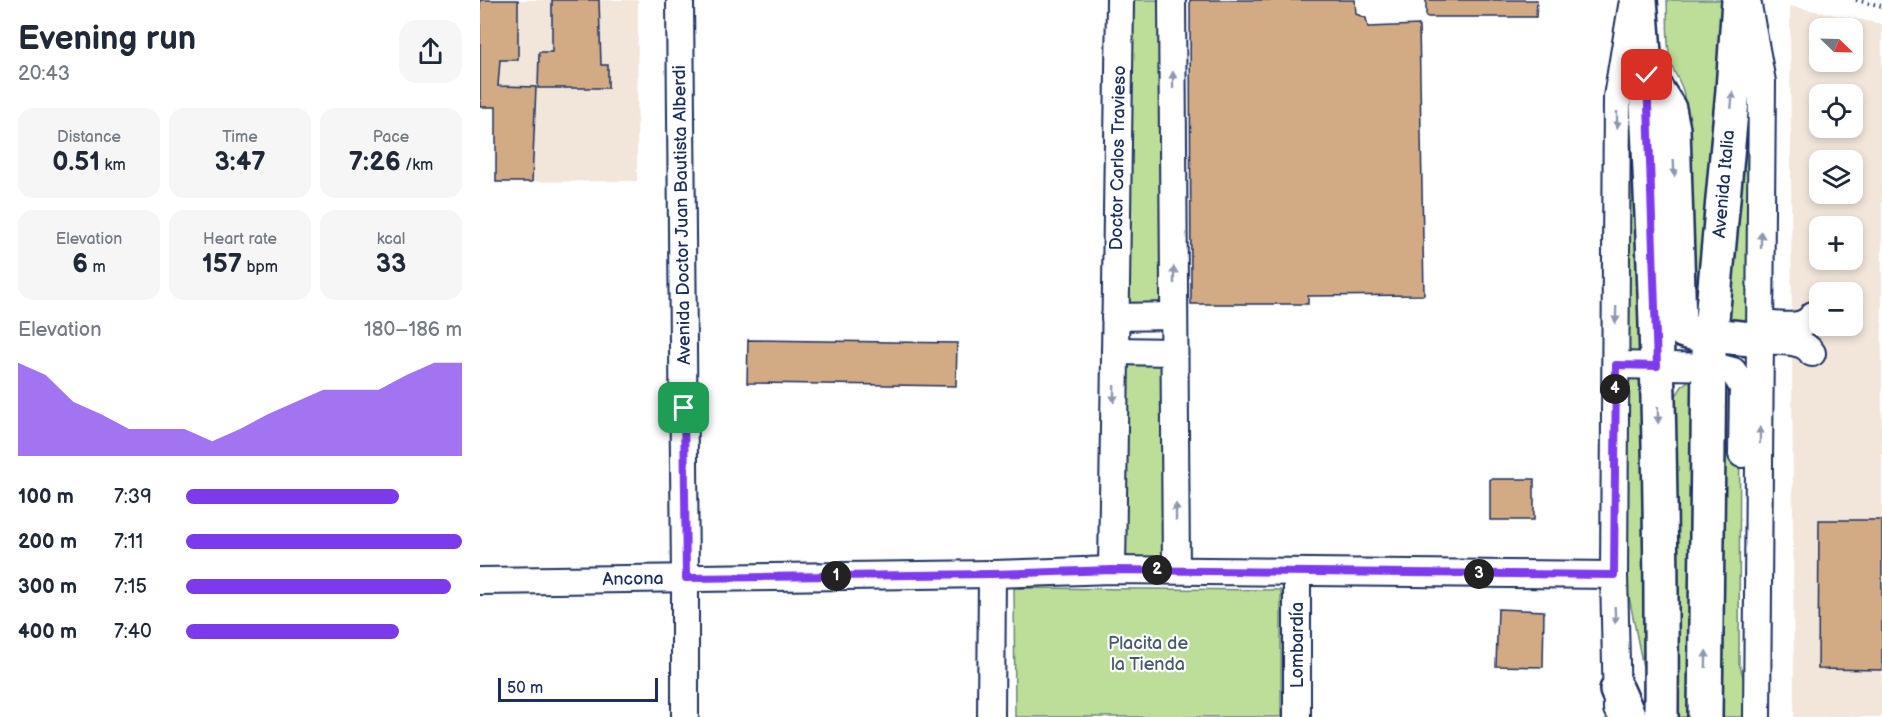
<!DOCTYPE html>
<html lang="en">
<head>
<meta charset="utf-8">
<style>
	body { margin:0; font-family:"Balsamiq Sans",sans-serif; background:#f6f6f7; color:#1f2937; height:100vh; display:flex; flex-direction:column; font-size:22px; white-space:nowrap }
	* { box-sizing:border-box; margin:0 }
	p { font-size:20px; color:#747a83 }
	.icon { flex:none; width:33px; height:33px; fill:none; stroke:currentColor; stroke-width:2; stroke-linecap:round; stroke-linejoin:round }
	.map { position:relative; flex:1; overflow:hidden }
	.drawer { display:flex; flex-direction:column; background:#fff; width:480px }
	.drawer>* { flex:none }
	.needle { width:39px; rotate:113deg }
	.fabs { position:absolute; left:1329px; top:18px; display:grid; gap:12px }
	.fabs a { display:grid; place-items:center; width:54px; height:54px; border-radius:12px; background:#fff; box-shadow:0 3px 9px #0003; font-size:30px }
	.scale { position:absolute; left:18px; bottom:15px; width:160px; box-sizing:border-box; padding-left:6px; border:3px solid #1b2f5e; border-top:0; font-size:16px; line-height:21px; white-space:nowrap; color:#1b2f5e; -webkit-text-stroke:4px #fff; paint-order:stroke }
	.pin { position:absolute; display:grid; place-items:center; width:51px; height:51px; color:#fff; margin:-26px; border-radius:12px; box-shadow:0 3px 9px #0006 }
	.km { position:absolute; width:30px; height:30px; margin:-15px; border-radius:50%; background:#222; color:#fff; font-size:16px; line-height:30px; text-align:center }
	.round { display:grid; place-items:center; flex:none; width:63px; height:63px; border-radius:18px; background:#f6f6f7 }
	.summary { display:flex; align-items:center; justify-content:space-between; height:102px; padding:0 18px }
	h1 { font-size:33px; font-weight:700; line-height:45px }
	.figures { display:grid; grid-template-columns:repeat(3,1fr); gap:9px; height:102px; padding:6px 18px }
	.figures div { display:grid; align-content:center; border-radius:15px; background:#f6f6f7; text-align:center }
	.figures b { font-size:26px; font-weight:700 }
	.figures small { font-size:16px; font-weight:400 }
	.figures p { font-size:16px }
	.chart { height:168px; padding:12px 18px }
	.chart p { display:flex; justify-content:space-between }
	.chart svg { width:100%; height:108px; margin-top:6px; fill:#7c3aed; opacity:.7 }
	ul { padding:0 18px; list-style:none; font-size:20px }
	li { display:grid; grid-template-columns:96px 72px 1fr; align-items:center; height:45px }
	li i { height:15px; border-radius:8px; background:#7c3aed }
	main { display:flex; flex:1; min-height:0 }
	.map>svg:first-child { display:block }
	.built { fill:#f2e6da; fill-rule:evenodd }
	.green { fill:#bcde98; stroke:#6c867b; stroke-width:1.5 }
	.building { fill:#d2aa84; stroke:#1b2f5e; stroke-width:1.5 }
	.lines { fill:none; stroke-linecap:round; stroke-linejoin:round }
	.minor-casing { stroke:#1b2f5e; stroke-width:30 }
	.major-casing { stroke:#1b2f5e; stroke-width:38 }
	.path { stroke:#1b2f5e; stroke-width:4; stroke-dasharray:1.5 4.5; stroke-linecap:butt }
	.minor { stroke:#fff; stroke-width:26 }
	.major { stroke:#fff; stroke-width:33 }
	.oneway { fill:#8d97ae }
	.route-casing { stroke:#fff; stroke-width:12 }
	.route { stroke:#7c3aed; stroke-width:8 }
	.labels { text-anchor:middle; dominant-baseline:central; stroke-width:4.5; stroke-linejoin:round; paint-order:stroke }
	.street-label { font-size:18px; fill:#1b2f5e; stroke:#fff }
	.park-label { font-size:18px; fill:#435b6c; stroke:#fff }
</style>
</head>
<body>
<main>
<section class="drawer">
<div class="summary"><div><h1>Evening run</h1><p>20:43</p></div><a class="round"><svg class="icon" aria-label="share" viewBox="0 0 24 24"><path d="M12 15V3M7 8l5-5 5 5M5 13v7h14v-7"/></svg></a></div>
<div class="figures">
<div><p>Distance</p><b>0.51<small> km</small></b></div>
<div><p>Time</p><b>3:47</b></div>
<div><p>Pace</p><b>7:26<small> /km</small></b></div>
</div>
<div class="figures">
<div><p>Elevation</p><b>6<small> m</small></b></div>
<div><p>Heart rate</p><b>157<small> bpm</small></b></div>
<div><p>kcal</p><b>33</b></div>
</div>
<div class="chart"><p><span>Elevation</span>180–186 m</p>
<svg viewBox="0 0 160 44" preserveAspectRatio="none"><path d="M0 44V6L10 11L20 22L30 27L40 33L50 33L60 33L70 38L80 33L90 27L100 22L110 17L120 17L130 17L140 11L150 6L160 6V44z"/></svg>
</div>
<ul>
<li><b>100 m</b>7:39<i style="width:77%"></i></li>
<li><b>200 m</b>7:11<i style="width:100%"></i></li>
<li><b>300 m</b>7:15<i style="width:96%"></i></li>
<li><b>400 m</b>7:40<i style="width:77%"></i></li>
</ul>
</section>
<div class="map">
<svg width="1402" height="717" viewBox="0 0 1402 717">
	<rect width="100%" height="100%" fill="#fff"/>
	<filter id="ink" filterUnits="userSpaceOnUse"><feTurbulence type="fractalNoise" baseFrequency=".0167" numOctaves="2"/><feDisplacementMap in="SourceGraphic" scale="12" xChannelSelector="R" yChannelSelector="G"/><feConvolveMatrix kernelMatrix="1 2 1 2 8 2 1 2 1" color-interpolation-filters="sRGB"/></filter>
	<g filter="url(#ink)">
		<g class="built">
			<path d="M0,0H158L157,181L16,182V108L0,107Z"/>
			<path d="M1310,6L1402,24V717H1314ZM1340,28H1372V62H1340ZM1340,94H1372V128H1340ZM1340,160H1372V194H1340ZM1340,226H1372V260H1340ZM1340,292H1372V326H1340Z"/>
		</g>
		<g class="green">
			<path d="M654,0H684L688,305H650L648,300Z"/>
			<path d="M1187,0H1241L1237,93L1218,316L1212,319L1204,95C1202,81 1192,73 1190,59C1186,40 1188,19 1187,0Z"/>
			<path d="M1270,85L1273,322L1244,328Z"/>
			<path d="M1149,121H1151L1161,356L1146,358Z"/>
			<path d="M688,361L693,546L682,559H650L645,556L646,363Z"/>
			<path d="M1147,376L1160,377L1165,490L1166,682L1147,587L1145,563Z"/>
			<path d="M1212,378L1214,717H1195V397L1203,385Z"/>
			<path d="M1238,379L1260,384L1259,663L1268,693L1271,717H1238Z"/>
			<path d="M534,588L801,590V717H535Z"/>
		</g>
		<g class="building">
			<path d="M0,0H38V60H20L18,86L56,87L52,182H16V107H0Z"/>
			<path d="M72,0H119L121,65H128V88H58L59,52H72Z"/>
			<path d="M710,0H875L876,14L886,18L888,27L939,25L944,295L828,296V304H711Z"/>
			<path d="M946,0H1057L1056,17H946Z"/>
			<path d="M268,340L477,343L476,386L267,383Z"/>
			<rect x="1010" y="479" width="44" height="41"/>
			<path d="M1339,520H1402V670L1338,669Z"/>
			<path d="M1018,609L1064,611L1063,667L1016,666Z"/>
		</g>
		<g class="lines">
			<defs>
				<g id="minor">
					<path d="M200,0L205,578V717"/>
					<path d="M692,0L696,570"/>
					<path d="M1267,0L1282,82L1277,717"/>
					<path d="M635,317L694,316"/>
					<path d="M1281,324C1298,325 1324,331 1333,315"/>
					<path d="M1281,340C1297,342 1323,338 1332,353"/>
					<path d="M635,351L694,352"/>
					<path d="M1136,365L1238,367L1253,371L1263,387L1262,454"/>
					<path d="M632,570L640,0"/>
					<path d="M817,572V717"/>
					<path d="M0,581L512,574L632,570L1134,575"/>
					<path d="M1137,709L1134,575L1137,97L1152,6"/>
					<path d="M511,717L512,574"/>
				</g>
				<g id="major">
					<path d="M1160,0C1167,79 1169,157 1173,236C1179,396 1182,556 1181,717"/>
					<path d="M1171,81L1189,109L1193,129L1199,323L1204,331L1211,333L1281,340"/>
					<path d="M1137,690L1149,717"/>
					<path d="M1225,717L1229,352L1253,90L1259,0"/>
				</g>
			</defs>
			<use href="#minor" class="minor-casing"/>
			<use href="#major" class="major-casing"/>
			<path class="path" d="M1376,0L1402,6"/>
			<use href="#minor" class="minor"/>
			<use href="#major" class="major"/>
		</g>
		<defs><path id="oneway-solid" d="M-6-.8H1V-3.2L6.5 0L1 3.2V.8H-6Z" transform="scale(1.5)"/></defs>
		<g class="oneway">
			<use href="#oneway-solid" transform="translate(693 80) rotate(-90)"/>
			<use href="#oneway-solid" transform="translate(1252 100) rotate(-85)"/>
			<use href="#oneway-solid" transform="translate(1137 120) rotate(90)"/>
			<use href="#oneway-solid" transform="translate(1194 168) rotate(88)"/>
			<use href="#oneway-solid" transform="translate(1281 240) rotate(-90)"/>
			<use href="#oneway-solid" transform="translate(694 275) rotate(-90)"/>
			<use href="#oneway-solid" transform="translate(1136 315) rotate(91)"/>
			<use href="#oneway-solid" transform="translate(634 394) rotate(91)"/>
			<use href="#oneway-solid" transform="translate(1178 415) rotate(89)"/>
			<use href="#oneway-solid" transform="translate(1280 435) rotate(-89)"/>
			<use href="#oneway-solid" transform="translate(696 512) rotate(-90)"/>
			<use href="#oneway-solid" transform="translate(1135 615) rotate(88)"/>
			<use href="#oneway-solid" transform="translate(1226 659) rotate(-89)"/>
		</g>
	</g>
	<g class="lines" filter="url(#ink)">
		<defs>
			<path id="route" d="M204,408L206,578L512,574L632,570L1134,575L1136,365L1177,366L1167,75"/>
		</defs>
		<use href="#route" class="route-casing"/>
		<use href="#route" class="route"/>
	</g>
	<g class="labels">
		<g class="street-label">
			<text transform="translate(638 158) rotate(-89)">Doctor Carlos Travieso</text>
			<text transform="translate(1244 184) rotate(-85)">Avenida Italia</text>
			<text transform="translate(202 215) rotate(-91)">Avenida Doctor Juan Bautista Alberdi</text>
			<text transform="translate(153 579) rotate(-1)">Ancona</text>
			<text transform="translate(817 645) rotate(-90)">Lombardía</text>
		</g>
		<g class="park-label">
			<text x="668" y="643">Placita de<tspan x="668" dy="21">la Tienda</tspan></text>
		</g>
	</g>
</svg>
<div class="fabs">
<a><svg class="needle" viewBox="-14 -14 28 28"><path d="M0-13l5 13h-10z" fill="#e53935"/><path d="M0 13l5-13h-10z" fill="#747a83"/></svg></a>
<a><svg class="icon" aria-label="locate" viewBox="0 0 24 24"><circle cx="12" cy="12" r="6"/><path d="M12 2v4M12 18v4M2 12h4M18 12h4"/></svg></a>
<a><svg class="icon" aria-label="layers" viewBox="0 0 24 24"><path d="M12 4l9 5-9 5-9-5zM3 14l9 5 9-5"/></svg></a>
<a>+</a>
<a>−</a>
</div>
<div class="scale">50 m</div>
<div class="pin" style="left:204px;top:408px;background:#1e9e55"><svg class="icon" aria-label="arrive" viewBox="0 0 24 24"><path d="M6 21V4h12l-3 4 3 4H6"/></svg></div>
<div class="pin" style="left:1167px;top:75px;background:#d93025"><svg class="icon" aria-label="check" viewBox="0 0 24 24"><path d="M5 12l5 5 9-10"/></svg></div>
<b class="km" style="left:356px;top:576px">1</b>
<b class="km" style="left:677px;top:570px">2</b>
<b class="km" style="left:999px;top:574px">3</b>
<b class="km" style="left:1135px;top:389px">4</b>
</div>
</main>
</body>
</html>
